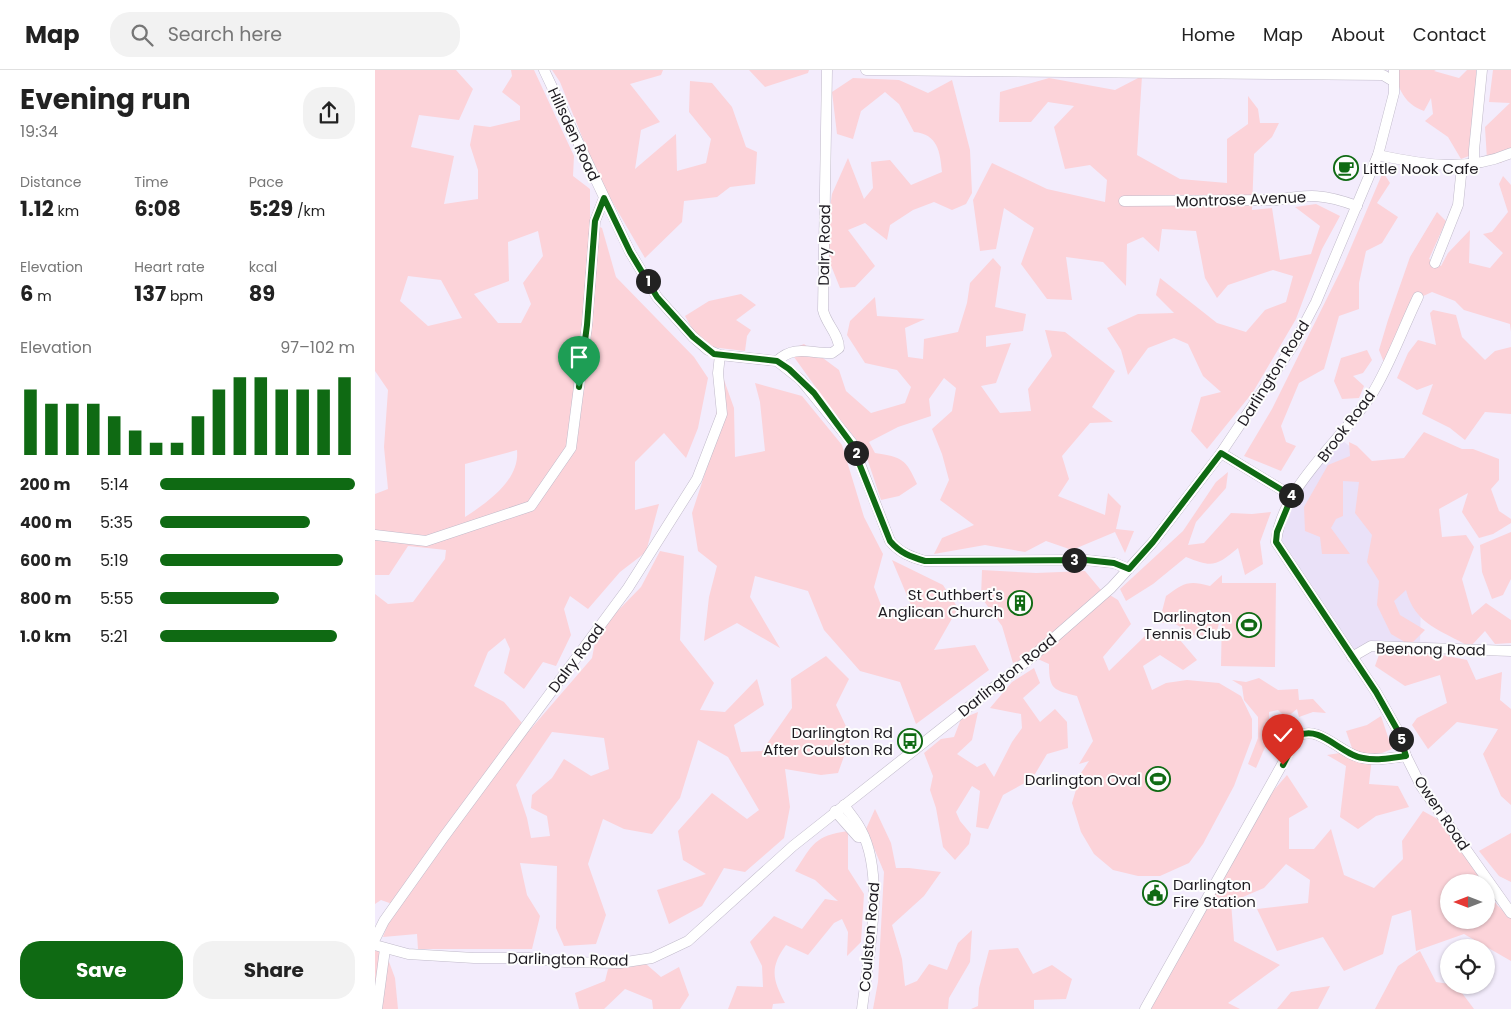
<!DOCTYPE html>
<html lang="en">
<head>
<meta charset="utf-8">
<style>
	body { margin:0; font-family:Poppins,sans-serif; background:#f2f2f2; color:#222; height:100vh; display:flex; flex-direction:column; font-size:19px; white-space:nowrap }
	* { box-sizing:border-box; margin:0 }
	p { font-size:16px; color:#767676 }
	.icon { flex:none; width:28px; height:28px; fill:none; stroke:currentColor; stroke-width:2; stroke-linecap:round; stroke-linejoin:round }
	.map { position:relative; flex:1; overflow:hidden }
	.drawer { display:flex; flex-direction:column; background:#fff; width:375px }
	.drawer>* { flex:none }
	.needle { width:32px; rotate:270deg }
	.controls { position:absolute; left:1065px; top:804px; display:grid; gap:10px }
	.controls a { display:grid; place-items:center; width:55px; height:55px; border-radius:50%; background:#fff; box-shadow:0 1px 4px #0004; font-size:25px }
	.pin { position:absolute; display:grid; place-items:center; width:42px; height:42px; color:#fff; margin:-51px -21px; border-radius:50% 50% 50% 0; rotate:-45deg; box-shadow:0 0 5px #0007 }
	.pin .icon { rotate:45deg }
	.km { position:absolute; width:25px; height:25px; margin:-12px; border-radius:50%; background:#222; color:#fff; font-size:14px; line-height:25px; text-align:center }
	.round { display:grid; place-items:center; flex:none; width:52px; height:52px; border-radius:20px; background:#f2f2f2 }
	.summary { display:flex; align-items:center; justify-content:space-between; height:85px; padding:0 20px }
	h1 { font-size:28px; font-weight:700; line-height:38px }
	.stats { display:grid; grid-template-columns:repeat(3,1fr); gap:8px; height:85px; padding:5px 20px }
	.stats div { display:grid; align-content:center }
	.stats b { font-size:21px; font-weight:700 }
	.stats small { font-size:14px; font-weight:400 }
	.stats p { font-size:14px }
	.chart { height:140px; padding:10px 20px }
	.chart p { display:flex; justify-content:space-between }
	.chart svg { width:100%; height:90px; margin-top:5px; stroke:#0f6a13; stroke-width:6 }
	.button { display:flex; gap:10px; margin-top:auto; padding:10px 20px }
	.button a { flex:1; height:58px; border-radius:20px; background:#0f6a13; color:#fff; font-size:20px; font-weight:700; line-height:58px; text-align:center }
	.button a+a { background:#f2f2f2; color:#222 }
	ul { padding:0 20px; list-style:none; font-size:16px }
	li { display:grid; grid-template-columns:80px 60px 1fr; align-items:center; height:38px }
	li i { height:12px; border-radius:6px; background:#0f6a13 }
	header { display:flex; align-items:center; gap:30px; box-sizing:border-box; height:70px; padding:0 25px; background:#fff; border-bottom:1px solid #e0e0e0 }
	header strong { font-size:24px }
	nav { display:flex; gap:28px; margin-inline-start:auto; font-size:18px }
	.search { width:350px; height:45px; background:#f2f2f2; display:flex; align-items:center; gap:12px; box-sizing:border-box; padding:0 18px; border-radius:20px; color:#767676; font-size:19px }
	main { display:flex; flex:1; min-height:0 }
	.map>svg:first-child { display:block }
	.built { fill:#eae1f8 }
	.green { fill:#fcd3d9; fill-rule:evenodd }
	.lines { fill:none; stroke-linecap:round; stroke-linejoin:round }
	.minor-casing { stroke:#c0baca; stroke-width:11 }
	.minor { stroke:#fff; stroke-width:10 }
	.route-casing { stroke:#fff; stroke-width:10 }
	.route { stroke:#0f6a13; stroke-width:6 }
	.labels { text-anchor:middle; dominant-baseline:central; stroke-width:4; stroke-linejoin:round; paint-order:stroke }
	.street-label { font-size:15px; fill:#1e1b21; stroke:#fdfdfd }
	.poi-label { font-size:15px; fill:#1e1b21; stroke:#fdfdfd; text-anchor:end }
</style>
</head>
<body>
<header>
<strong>Map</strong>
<div class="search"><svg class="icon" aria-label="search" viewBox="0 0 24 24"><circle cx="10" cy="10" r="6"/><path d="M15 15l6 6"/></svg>Search here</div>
<nav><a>Home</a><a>Map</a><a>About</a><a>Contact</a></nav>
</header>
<main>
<section class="drawer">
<div class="summary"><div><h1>Evening run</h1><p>19:34</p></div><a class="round"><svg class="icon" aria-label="share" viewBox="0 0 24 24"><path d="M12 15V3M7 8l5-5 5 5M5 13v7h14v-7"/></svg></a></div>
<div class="stats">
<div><p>Distance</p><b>1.12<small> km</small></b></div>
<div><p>Time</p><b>6:08</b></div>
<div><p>Pace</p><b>5:29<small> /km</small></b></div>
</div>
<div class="stats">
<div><p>Elevation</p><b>6<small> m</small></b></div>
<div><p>Heart rate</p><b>137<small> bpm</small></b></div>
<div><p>kcal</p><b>89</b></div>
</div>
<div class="chart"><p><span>Elevation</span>97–102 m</p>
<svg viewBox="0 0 160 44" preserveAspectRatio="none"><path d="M5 44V12M15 44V19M25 44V19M35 44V19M45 44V25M55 44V32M65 44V38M75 44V38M85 44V25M95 44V12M105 44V6M115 44V6M125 44V12M135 44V12M145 44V12M155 44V6"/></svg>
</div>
<ul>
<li><b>200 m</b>5:14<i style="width:100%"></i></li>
<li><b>400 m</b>5:35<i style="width:77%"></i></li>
<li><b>600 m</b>5:19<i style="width:94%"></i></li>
<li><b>800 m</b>5:55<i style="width:61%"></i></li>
<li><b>1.0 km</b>5:21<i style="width:91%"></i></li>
</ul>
<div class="button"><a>Save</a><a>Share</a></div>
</section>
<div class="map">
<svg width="1136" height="939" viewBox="0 0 1136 939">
	<rect width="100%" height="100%" fill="#f3ecfc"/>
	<path class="built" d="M964,368L1048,433L1045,574L998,572L979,584L900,470L916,432Z"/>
	<g class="green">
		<path d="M0,0H81L98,19L84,50L44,45L36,77L79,86L69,134L103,129V100L95,75L99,55L115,57L145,50V36L127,22L137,6L136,0H159L199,86L198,106L215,119V152L227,158L241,207L319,287L333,308L323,358L311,388L289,363L260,392V440L284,434L271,482L245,502L213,539L195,526L189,539L196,565L181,596L168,592L149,619L129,603L135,579L130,568L113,582L99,616L129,632L154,661L217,588L222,562L266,517L285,481L309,486L305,570L339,613L325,640L350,642L382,609L389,635L359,655L366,682L387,681L417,638L416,609L451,586L474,609L461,635L476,667L463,703L446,705L410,699L415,737L409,768L370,802L349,798L327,836L294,854L282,820L331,804L308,790L303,761L337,723L372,749L384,740L353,687L323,670L305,728L277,764L249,759L228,749L213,794L231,845L221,874L189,876L181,858L182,796L145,793L152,825L165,846L157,879H43L42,864L8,867L20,835L6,830L0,834V524L13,534L38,532L70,489L71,480L33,476L14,505H0V424L13,419L9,377L13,320L0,301ZM163,161L168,186L148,213L156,234L146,253H123L99,224L134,211L133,172ZM33,206L66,210L87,248L53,256L25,231ZM142,380C145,410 113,432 90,447V394ZM177,662L229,668L234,699L216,706L189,689L177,708L157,725L156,738L172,746L175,766L156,768L152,748L141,715Z"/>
		<path d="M177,0H288L286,5L255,14L285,52L266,60L260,99L301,64L302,101L331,93L336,69L314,42L315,11L337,13L357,37L371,77L382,82L380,114L355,117L342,127L309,131L307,152L270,188L224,109L185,12Z"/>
		<path d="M374,0H434L433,3L390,17Z"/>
		<path d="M1018,0H1061L1059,1L1084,8L1092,0H1101L1104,31L1094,86L1086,89L1073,67L1050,51L1058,44L1056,28L1049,41C1029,34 1024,19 1018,0Z"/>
		<path d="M1118,0H1136V80L1126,93L1112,90L1110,57L1135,33L1114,32Z"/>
		<path d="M767,6L762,85L805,109L852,113V69L873,54V26L883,39L885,53H904L897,67L879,84L877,140L897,138L905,190L936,184L945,156L920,137L941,134L965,146L947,179L921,249L878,322L832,379L816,361L826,327L846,322L828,306L813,274L799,268L773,278L753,305L746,280L732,258L763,244L799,243L781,225L785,208L842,253L871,262L890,240L911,232L918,206L898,200L853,215L842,228L830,208L821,161L787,159L784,182L768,167L752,174L751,216L728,192L691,187L697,230L672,229L646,194L659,158L629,138L621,179L605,181L598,130L617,93L672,119L730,132L732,110L715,95L690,99L679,57L699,36L673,32L656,52H624L625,22L674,8L740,20Z"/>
		<path d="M478,8L524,10L553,23L577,10L595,80L597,123L591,134L577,140L559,132L538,140L515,155L512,170L490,153L473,160L500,196L480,217L465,218L449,178L457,124L473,88L489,129L498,118L496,92L515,90L536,115L567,102C565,82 563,64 539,62L524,34L510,22L486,41L478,69L462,64L457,22Z"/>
		<path d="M1008,102L1015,113L1002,133L1023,147L1007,173L991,181L984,213V239L964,246L949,299L924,313L906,356L911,372L921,376L906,401L869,386L897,339L968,196Z"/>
		<path d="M1128,106L1136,115V262L1135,254L1089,240L1080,231L1057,222L1042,229L1010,295L1004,280L1013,250L1035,187L1062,142L1071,151L1054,189L1066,196L1073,183L1095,160L1094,193L1115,198L1128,183L1108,164L1117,162L1133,142L1124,114Z"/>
		<path d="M618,188L626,197L620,237L651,244L648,261L611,266V277L636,273L621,313L606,316L625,343L656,341L653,319L677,286L670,260L690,262L740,301L717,337L738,352L715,353L687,386L694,409L683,426L730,445L733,423L746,436L741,459L759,461L750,483L740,462L697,480L671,471L650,482L610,475L559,484L567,468L599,455L565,430L574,410L567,384L557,359L577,341L581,318L569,308L554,329L556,346L523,357L494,372L500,383C527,387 531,389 542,414L524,426L506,430L489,379L457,340L414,280L429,274L464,300L471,321L496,343L530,333L536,317L522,300L490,293L472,265L475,251L500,227L502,246L550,249L530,258L533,287L548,289L549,269L583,262L592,233L595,213Z"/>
		<path d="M366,224L381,235L361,250L376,260L372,266L370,281L327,276L310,246L334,231Z"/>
		<path d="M1058,240L1081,245L1087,267L1110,290L1120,281L1136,277V344L1110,342L1090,370L1075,358L1047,344L1058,314L1042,320L1022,308L1033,283L1043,270L1061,275L1055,243Z"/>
		<path d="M992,280L997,290L988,303L978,306L989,316L984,328L967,329L959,311L966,288Z"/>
		<path d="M349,310L359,338L360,387L390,381L385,332L380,313L427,326L467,375L489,447L508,484L499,517L509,543L536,535L517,490L568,515L583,538L559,580L600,575L614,600L541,654L525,612L485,601L449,560L433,521L380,506L375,527L405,578L362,553L329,571L334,527L342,496L323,481L317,443L334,391L339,353Z"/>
		<path d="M1049,362L1087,379H1098L1124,389V410L1116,419L1124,441L1136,449V453L1118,464L1104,468L1087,442L1093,423L1064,439L1067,467L1091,465L1099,477L1087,509L1097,545L1111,533L1136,550V573L1120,574L1110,561L1095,577C1066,560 1040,555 1031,520L1019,531L1025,545L1050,560L1035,575L1016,564L1002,535L1004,511L992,492L997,465L980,443L984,412L968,411V446L961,449L956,458L975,484H947L945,467L930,461L929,437L953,395L975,386L974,372L982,376L997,391L1029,388Z"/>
		<path d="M853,402L851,418L821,452L813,475L829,473L856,443L877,444L896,442L885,472L888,494L870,505L863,478C841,496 838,498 811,487L778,514L751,531L745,519L808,461L841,412Z"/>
		<path d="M1136,462V509L1128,525L1117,529L1107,502L1105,475Z"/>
		<path d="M607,500L661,503L710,501L725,519L743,530L756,554L728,587L734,601L771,565L799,563L822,590L808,600L785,585L768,596L777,620L791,613L812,610L844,613L866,626L877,649V668L859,716L828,774L814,793L785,806H763L738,800L719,784L706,762L697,733L706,703L714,691L704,694L718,671L702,626C679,620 674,620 674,594L656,586L638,593L627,556L606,527Z"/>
		<path d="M847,505V516V513H901L900,597L846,596L847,541L842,561L824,568L797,552L784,553L791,526C809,513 813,510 835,516Z"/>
		<path d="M1006,579L1057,583L1092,590L1101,610L1127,602L1125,630L1136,639V735L1126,726L1108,684L1123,659L1082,652L1053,679L1037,655L1042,648L1072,633L1065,605L1030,616L1000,596Z"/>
		<path d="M659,598L665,613L648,628L665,652L680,639L692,652L693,678L672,684L657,709L628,725L613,759L601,757L605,721L597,716L581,742L585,751L596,764L594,774L580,790L568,777L561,738L555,720L558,706L549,683L566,669L579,667L586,649L603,642L597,670L582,684L602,697L610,693L619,707L637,672L647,658L646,644L615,638L637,612Z"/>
		<path d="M884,608L903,620L923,619L924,630L938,629L951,643L938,642L924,647L922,639L911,648L903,640L894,642V668L881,698L873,694L883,668V647L869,630L867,616L857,610L871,612Z"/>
		<path d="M1006,646L1017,679L997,687L994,714L1023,716L1034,737L1001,746L983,759L965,747L971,696L952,685L978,681L971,661L992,655Z"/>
		<path d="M912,705L933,737L914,748V779H939L956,759L969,805L999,818L1028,789L1027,771L1048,741L1068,752L1107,812H1074V850H1111V819L1122,835L1136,848V891L1089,864L1041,881L1036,840L1017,846L1008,884L969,901L948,867L902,881L882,839L933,833L935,810L911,794L889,818L856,832L859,871L905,895L853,933L865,939H768L879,743Z"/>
		<path d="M500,739L516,773L521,798H534L566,802L549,826L517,855L527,889L530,916L542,911L554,894L572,900L583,873L597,860L595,892L574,928L573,939H498L503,912L509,802L491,759Z"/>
		<path d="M473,761V799L489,824L486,872L472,886L473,862L467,849L459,853L433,885L411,875C394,898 398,910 410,933L398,934L397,939H353L362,916L388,917L387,896L375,872L399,846L427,859L450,829L463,831L440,810L420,801C438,774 439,766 473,761Z"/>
		<path d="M1136,763V812L1124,806L1104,781Z"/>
		<path d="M0,878L10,881L20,908L23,939H0Z"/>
		<path d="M643,878L658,904L677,895L697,909L691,929L659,930V939H596L603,936L604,918L614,880Z"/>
		<path d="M1045,881L1061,912L1081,915L1099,939H1000L1023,896Z"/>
		<path d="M271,894L286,907L304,897L314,925L305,939H278L277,930L250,919L229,939H204L200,923L230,911L233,899Z"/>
		<path d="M955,916L943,939H902L916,922Z"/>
	</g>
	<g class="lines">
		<defs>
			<g id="minor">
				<path d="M169,0L255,182L282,227L318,267L333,280L345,285L402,291L426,310L477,373L515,471C525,483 536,487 550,491L711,490L739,493L754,499"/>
				<path d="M491,0L1008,5L1018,11"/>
				<path d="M1003,85C1049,95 1092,102 1136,83"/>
				<path d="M1099,93V80L1107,0"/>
				<path d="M749,131L901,130C935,124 949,124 982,136"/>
				<path d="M1060,193L1083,135L1087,96"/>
				<path d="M1043,227C1028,258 1015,295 997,324C967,370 907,416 901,472L1001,622L1023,661L1031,686L1046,716L1136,843"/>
				<path d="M402,291C420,274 436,284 457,283L464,278C464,264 451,254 448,240L452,0"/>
				<path d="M846,383L917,426"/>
				<path d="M0,465L51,471L156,436L196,378L212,255L220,151L229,128"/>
				<path d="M977,587L996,576L1136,581"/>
				<path d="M469,735C474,743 482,751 486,760C511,806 493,888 487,939"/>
				<path d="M460,741L483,767H489"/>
				<path d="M0,869L9,851L68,768L253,518L322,409L347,344L343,303L345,285"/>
				<path d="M0,875L33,884L99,888H154L190,892L245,893L277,888L313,871L418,776L657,587L736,518L778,472L846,383L919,274L941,232L1003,85L1019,23V0"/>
				<path d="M2,939L10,879"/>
				<path d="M770,939L923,666C945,654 966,685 988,688C1002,691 1017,688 1031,686"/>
			</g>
		</defs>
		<use href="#minor" class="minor-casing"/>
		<use href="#minor" class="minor"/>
	</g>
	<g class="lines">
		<defs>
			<path id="route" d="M204,317L212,255L220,151L229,128L255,182L282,227L318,267L339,284L402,291L414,299L439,323L476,373L515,471C525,483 536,487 550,491L711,490L739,493L754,499L778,472L846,383L917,426L902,462L901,472L1001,622L1023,661L1031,686C1017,688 1002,691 988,688C966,685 945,654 923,666L908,695"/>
		</defs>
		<use href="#route" class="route-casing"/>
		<use href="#route" class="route"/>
	</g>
	<defs>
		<symbol id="cafe-ring" viewBox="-11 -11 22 22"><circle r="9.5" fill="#fdfdfd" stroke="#0f6a13" stroke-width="1.5"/><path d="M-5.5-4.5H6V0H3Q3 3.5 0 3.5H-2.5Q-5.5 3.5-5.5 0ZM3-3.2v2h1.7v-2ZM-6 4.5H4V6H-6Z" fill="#0f6a13"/></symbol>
		<symbol id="building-ring" viewBox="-11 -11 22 22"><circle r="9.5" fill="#fdfdfd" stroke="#0f6a13" stroke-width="1.5"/><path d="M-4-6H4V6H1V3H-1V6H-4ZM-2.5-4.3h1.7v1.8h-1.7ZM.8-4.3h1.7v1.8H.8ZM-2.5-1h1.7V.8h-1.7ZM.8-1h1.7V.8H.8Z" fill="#0f6a13"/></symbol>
		<symbol id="stadium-ring" viewBox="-11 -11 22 22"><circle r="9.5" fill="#fdfdfd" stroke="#0f6a13" stroke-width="1.5"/><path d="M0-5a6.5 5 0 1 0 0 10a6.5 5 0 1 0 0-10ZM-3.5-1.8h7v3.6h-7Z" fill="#0f6a13"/></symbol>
		<symbol id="bus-ring" viewBox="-11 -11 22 22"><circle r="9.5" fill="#fdfdfd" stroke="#0f6a13" stroke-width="1.5"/><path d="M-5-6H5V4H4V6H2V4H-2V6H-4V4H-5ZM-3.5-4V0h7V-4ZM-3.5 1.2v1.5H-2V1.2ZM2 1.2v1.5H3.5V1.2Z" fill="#0f6a13"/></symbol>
		<symbol id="civic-ring" viewBox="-11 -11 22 22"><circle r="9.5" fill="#fdfdfd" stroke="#0f6a13" stroke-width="1.5"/><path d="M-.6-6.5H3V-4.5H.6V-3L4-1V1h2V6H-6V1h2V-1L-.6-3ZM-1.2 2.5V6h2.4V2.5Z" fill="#0f6a13"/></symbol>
	</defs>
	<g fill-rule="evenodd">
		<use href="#cafe-ring" x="957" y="84" width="28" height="28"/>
		<use href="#building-ring" x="631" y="519" width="28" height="28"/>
		<use href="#stadium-ring" x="860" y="541" width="28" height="28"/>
		<use href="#bus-ring" x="521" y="657" width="28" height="28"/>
		<use href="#stadium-ring" x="769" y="695" width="28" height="28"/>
		<use href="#civic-ring" x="766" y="809" width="28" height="28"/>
	</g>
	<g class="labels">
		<g class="street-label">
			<text transform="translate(199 64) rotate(65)">Hillsden Road</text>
			<text transform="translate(866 129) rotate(-2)">Montrose Avenue</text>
			<text transform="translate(449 175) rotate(-89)">Dalry Road</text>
			<text transform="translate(898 303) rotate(-58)">Darlington Road</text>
			<text transform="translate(971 356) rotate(-53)">Brook Road</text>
			<text transform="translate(1056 579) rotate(1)">Beenong Road</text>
			<text transform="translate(201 588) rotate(-53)">Dalry Road</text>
			<text transform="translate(632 605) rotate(-39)">Darlington Road</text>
			<text transform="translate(1067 743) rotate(56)">Owen Road</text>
			<text transform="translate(494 867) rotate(-85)">Coulston Road</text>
			<text transform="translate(193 889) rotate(1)">Darlington Road</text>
		</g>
		<g class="poi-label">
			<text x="988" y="98" text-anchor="start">Little Nook Cafe</text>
			<text x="628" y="524">St Cuthbert's<tspan x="628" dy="17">Anglican Church</tspan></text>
			<text x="856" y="546">Darlington<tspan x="856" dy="17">Tennis Club</tspan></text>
			<text x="518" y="662">Darlington Rd<tspan x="518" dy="17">After Coulston Rd</tspan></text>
			<text x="766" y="709">Darlington Oval</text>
			<text x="798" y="814" text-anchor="start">Darlington<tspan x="798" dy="17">Fire Station</tspan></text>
		</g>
	</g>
</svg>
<div class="controls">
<a><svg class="needle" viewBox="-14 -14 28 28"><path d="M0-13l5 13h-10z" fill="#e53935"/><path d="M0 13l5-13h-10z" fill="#767676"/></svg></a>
<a><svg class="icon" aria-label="locate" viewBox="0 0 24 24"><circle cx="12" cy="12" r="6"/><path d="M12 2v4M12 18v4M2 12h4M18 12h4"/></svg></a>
</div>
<div class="pin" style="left:204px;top:317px;background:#1e9e55"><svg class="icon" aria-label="arrive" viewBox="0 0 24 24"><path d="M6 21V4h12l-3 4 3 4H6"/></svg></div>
<div class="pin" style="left:908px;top:695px;background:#d93025"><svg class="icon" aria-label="check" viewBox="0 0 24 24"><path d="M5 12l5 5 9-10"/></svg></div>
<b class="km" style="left:273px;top:211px">1</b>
<b class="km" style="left:481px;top:383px">2</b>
<b class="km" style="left:699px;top:490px">3</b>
<b class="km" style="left:916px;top:425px">4</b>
<b class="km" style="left:1026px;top:669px">5</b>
</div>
</main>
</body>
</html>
